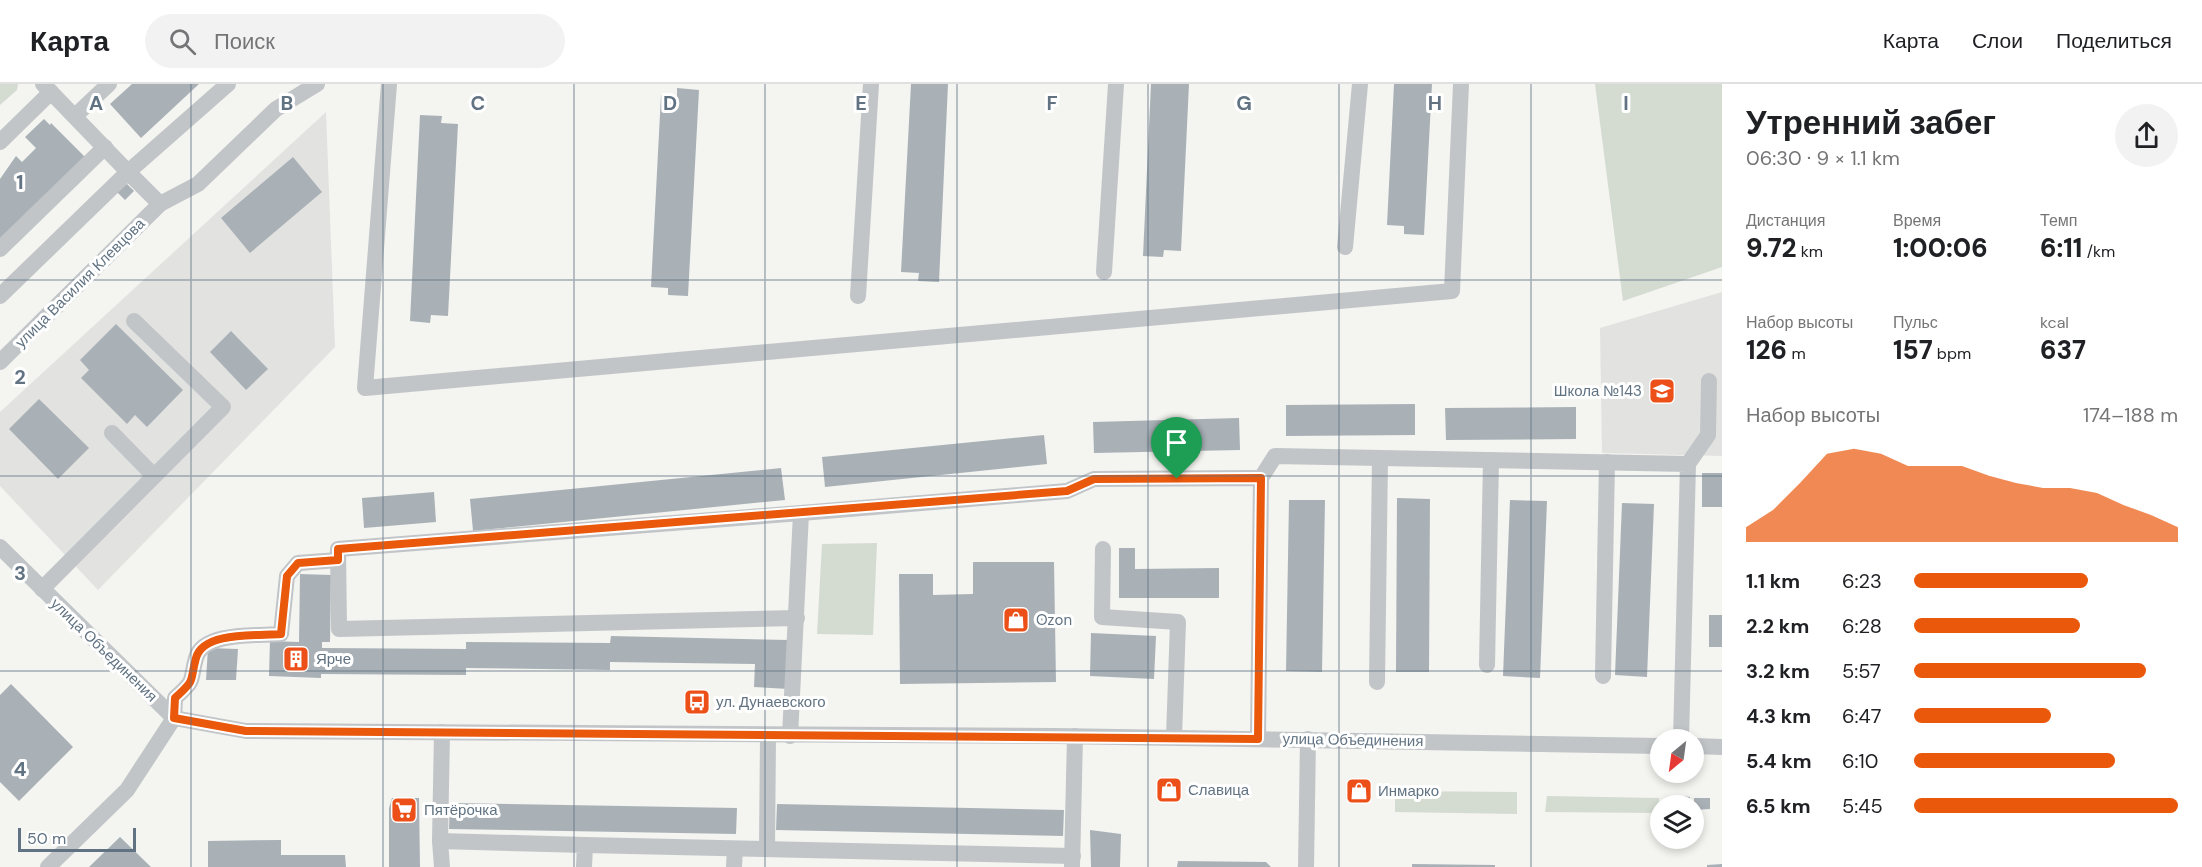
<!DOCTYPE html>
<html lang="ru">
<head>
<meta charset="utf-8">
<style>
	body { margin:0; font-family:"DM Sans",sans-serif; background:#f2f2f2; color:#202124; height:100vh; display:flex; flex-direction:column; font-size:22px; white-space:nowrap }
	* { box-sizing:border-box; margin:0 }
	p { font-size:20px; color:#757577 }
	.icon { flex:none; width:33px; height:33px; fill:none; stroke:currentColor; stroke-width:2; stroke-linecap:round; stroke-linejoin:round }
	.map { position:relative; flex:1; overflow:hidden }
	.panel { display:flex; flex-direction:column; background:#fff; width:480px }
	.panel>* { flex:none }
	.needle { width:39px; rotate:209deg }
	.tools { position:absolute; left:1650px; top:645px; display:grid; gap:12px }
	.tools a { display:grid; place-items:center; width:54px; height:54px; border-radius:50%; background:#fff; box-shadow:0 3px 9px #0003; font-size:30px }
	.scale { position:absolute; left:18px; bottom:15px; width:118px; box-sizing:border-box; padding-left:6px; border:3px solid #617383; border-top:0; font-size:16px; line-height:21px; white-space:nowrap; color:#617383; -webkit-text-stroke:4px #fff; paint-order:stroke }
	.pin { position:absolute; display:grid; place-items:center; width:51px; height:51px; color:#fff; margin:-62px -26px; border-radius:50% 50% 50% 0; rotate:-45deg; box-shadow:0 0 6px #0007 }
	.pin .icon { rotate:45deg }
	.round { display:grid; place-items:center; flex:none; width:63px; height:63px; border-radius:32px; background:#f2f2f2 }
	.headline { display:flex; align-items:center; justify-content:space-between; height:102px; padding:0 24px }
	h1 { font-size:33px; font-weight:800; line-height:45px }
	.stats { display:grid; grid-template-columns:repeat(3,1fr); gap:9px; height:102px; padding:6px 24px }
	.stats div { display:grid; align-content:center }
	.stats b { font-size:26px; font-weight:800 }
	.stats small { font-size:16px; font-weight:400 }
	.stats p { font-size:16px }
	.chart { height:168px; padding:12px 24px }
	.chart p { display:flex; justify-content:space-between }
	.chart svg { width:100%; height:108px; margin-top:6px; fill:#ea580c; opacity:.7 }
	ul { padding:0 24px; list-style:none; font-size:20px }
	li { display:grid; grid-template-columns:96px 72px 1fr; align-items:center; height:45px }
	li i { height:15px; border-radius:8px; background:#ea580c }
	header { display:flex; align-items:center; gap:36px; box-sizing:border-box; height:84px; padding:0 30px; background:#fff; border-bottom:2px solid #e0e0e0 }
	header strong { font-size:28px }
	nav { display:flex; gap:33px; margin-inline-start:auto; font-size:21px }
	.search { width:420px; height:54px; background:#f2f2f2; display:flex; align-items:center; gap:15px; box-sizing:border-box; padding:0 21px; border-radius:33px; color:#757577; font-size:22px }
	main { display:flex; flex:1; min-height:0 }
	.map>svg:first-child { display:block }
	.built { fill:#e2e3e1 }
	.green { fill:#d4dbd1 }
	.building { fill:#a9b1b7 }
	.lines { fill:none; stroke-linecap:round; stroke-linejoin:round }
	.minor { stroke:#c1c5c8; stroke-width:16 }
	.route-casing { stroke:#fff; stroke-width:12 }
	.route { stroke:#ea580c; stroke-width:8 }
	.grid { fill:none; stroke:#617383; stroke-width:1.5; stroke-opacity:0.55 }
	.labels { text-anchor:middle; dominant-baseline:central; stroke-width:6; stroke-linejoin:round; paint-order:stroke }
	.street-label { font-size:15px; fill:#617383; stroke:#fff }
	.poi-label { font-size:15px; fill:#617383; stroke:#fff; text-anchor:start }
	.grid-label { font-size:20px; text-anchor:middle; font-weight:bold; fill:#617383; stroke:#fff; stroke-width:6; stroke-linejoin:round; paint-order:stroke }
</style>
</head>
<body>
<header>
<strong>Карта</strong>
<div class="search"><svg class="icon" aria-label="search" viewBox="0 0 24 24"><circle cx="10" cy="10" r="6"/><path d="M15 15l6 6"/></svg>Поиск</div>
<nav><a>Карта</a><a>Слои</a><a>Поделиться</a></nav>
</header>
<main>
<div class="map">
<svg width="1722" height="783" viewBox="0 0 1722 783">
	<rect width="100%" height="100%" fill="#f4f4f0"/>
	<g class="built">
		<path d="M326,28L335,263L98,506L0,402V328Z"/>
		<path d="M1722,208V372L1602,369L1600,244Z"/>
	</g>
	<g class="green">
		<path d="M0,0H18L17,6L0,21Z"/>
		<path d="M1595,0H1722V183L1623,217Z"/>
		<path d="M877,459L873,551L817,550L822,460Z"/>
		<path d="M1395,707L1517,708V730L1395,728Z"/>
		<path d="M1547,712L1659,714L1658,729L1545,728Z"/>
	</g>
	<g class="building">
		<path d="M132,0H199L141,54L110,20Z"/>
		<path d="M911,0H948L939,198L918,197L919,189L901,188Z"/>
		<path d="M1151,0H1189L1181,167L1164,166L1163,173L1143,172Z"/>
		<path d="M1394,0H1432L1424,151L1404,150V142L1387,141Z"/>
		<path d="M677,4L699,6L688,212L668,211V204L651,203L661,11L677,12Z"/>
		<path d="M420,31L442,32L441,39L458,40L448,232L431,231L430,239L410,237Z"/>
		<path d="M44,35L50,41L51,39L85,73L0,156V95L16,72L22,78L36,64L25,53Z"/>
		<path d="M293,73L322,108L250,169L221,134Z"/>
		<path d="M125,98L134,107L125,116L116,107Z"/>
		<path d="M116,240L183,306L147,343L135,331L127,340L81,294L89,286L80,276Z"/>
		<path d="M231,247L268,285L246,306L210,268Z"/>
		<path d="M39,315L89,364L58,395L9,345Z"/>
		<path d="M1415,320V351L1286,352V321Z"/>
		<path d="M1576,323V355L1446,356L1445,324Z"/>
		<path d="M1239,334L1240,366L1094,369L1093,338Z"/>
		<path d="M1044,351L1047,380L825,403L822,373Z"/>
		<path d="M781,384L785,416L473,447L470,415Z"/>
		<rect x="1702" y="389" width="20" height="34"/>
		<path d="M434,408L436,438L364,444L362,414Z"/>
		<path d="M1397,414L1430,415L1429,588H1396Z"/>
		<path d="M1289,416H1325L1322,588L1286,587Z"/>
		<path d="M1510,416L1547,417L1540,594L1503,592Z"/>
		<path d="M1622,419L1654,420L1647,593L1615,591Z"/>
		<path d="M1119,464H1135V485L1219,484V514H1119Z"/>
		<path d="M973,478H1054L1056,598L900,600L899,490H933V511L973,510Z"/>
		<path d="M300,490L331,491L330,558H322V564L466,565V558L610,559L611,552L789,556L788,605L754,603L755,580L610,578V586L466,584V591L321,590V594L269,592L270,557L299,558Z"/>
		<rect x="1709" y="531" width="13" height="32"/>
		<path d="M1091,549L1156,552L1154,595L1090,592Z"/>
		<path d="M208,564L238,565L236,596H206Z"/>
		<path d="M11,600L73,663L19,717L0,698V611Z"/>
		<path d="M1165,702H1174V711H1164Z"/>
		<path d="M1354,702L1364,703L1363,712H1354Z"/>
		<rect x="1673" y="712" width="7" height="6"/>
		<path d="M1682,712L1690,713V720L1682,719Z"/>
		<path d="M392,714H419L420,783H389V724Z"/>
		<path d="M1694,714H1710V725L1694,726Z"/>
		<path d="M450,719L737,724L736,750L449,745Z"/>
		<path d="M777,720L1064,726L1063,752L776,746Z"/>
		<path d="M1090,746L1121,750L1120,783H1091Z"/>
		<path d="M120,753L151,783H89Z"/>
		<path d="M281,756V771H345L346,783H208V757Z"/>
		<path d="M1178,777L1266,778L1271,783H1177Z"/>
		<path d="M1412,780L1495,781V783H1412Z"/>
		<path d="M1722,780V783H1707V781Z"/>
	</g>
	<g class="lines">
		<g class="minor">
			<path d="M389,0L365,304L1452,207L1461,0"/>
			<path d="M75,32L109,0"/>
			<path d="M0,58L51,8"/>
			<path d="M160,120L128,88L228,0"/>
			<path d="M1345,163L1360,0"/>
			<path d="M0,165L105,63"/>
			<path d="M1104,188L1116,0"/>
			<path d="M0,212L128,88L43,0"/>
			<path d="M858,212L871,0"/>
			<path d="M0,278L160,120L198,100L276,25L317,0"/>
			<path d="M112,349L154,392"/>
			<path d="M1688,380L1708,351L1709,297"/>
			<path d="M1261,394L1275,372L1688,380L1681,656"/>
			<path d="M0,463L174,634L246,647L1055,652L1660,662"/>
			<path d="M1103,465L1102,533L1178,538L1174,653"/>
			<path d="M42,505L223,323L134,237"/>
			<path d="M797,534L339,545L338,465L801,429"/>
			<path d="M1487,581L1491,376"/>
			<path d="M1603,592L1607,378"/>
			<path d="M1377,598L1380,374"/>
			<path d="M442,648L440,757L585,761L584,783"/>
			<path d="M790,652L801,429L1067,407L1094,395L1261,394L1258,655"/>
			<path d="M1694,662L1722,663"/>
			<path d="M440,757L442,783"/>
			<path d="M585,761L1073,772"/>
			<path d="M767,765L768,652"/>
			<path d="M1072,782L1075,652"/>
			<path d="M48,783L127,706L174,634L175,614C197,594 189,599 196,574C203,547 259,552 281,550L287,492L298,479L338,476"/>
			<path d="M734,783L735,765"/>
			<path d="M1306,783L1308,655"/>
		</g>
	</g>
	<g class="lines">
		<defs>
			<path id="route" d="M1261,394L1258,655L246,647L174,634L175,614C197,594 189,599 196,574C203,547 258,552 281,550L287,492L298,479L338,476V465L1067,407L1094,395Z"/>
		</defs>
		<use href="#route" class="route-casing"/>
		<use href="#route" class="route"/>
	</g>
	<path class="grid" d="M191,0V783M383,0V783M574,0V783M765,0V783M957,0V783M1148,0V783M1339,0V783M1531,0V783M0,196H1722M0,392H1722M0,587H1722"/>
	<defs>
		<symbol id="school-square" viewBox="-11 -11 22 22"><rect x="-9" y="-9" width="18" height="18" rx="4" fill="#ec5018" stroke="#fff"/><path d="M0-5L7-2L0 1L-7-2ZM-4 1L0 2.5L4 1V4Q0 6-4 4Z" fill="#fff"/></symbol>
		<symbol id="shop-square" viewBox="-11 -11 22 22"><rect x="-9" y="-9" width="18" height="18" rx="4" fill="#ec5018" stroke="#fff"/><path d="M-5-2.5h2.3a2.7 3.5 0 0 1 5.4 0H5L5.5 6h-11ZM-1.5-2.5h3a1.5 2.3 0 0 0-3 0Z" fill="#fff"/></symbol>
		<symbol id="building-square" viewBox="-11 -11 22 22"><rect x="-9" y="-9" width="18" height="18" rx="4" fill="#ec5018" stroke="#fff"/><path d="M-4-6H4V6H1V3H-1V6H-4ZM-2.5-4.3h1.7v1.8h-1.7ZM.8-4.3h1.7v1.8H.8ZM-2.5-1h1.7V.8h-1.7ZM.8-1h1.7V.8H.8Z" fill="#fff"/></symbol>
		<symbol id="bus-square" viewBox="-11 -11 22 22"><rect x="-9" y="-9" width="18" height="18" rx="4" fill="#ec5018" stroke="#fff"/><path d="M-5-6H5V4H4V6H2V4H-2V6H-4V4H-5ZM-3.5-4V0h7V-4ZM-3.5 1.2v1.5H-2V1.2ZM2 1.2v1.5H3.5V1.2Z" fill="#fff"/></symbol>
		<symbol id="supermarket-square" viewBox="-11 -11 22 22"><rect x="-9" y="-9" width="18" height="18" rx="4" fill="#ec5018" stroke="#fff"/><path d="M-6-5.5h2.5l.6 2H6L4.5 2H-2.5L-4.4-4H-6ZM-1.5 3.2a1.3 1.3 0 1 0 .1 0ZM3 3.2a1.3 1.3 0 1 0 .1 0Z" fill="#fff"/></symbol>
	</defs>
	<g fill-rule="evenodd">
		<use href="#school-square" x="1647" y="292" width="30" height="30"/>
		<use href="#shop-square" x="1001" y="521" width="30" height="30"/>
		<use href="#building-square" x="281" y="560" width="30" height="30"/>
		<use href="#bus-square" x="682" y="603" width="30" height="30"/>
		<use href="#shop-square" x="1154" y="691" width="30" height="30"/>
		<use href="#shop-square" x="1344" y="692" width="30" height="30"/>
		<use href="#supermarket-square" x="389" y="711" width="30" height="30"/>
	</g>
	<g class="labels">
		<g class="street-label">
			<text transform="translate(80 199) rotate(-45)">улица Василия Клевцова</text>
			<text transform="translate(104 566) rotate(44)">улица Объединения</text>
			<text transform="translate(1353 656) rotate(1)">улица Объединения</text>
		</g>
		<g class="poi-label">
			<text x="1642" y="307" text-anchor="end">Школа №143</text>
			<text x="1036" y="536">Ozon</text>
			<text x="316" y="575">Ярче</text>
			<text x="716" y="618">ул. Дунаевского</text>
			<text x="1188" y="706">Славица</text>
			<text x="1378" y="707">Инмарко</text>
			<text x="424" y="726">Пятёрочка</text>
		</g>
	</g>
	<g class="grid-label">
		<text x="96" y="26">A</text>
		<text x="287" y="26">B</text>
		<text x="478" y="26">C</text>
		<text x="670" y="26">D</text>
		<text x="861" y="26">E</text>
		<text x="1052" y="26">F</text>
		<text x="1244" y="26">G</text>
		<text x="1435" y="26">H</text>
		<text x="1626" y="26">I</text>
		<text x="20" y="105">1</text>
		<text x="20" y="300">2</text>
		<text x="20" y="496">3</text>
		<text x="20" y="692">4</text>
	</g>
</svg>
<div class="tools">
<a><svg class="needle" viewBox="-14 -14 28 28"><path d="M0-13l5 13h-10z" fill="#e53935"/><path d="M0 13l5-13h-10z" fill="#757577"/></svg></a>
<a><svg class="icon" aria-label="layers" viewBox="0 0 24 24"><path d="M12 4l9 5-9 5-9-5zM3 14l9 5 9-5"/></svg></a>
</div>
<div class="scale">50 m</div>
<div class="pin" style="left:1177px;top:395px;background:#1e9e55"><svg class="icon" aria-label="arrive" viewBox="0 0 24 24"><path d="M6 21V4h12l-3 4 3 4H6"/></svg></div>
</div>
<section class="panel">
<div class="headline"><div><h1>Утренний забег</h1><p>06:30 · 9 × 1.1 km</p></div><a class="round"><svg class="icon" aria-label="share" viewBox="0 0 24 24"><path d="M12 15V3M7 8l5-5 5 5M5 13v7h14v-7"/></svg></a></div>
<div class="stats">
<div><p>Дистанция</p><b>9.72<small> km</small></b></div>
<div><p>Время</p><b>1:00:06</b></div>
<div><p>Темп</p><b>6:11<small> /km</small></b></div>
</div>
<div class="stats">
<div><p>Набор высоты</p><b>126<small> m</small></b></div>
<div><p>Пульс</p><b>157<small> bpm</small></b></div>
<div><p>kcal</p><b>637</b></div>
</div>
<div class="chart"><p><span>Набор высоты</span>174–188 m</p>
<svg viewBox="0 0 160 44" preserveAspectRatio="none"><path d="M0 44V38L10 31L20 20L30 8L40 6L50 8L60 13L70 13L80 13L90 17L100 20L110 22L120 22L130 24L140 29L150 33L160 38V44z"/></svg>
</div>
<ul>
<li><b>1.1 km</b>6:23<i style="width:66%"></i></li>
<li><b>2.2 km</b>6:28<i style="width:63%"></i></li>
<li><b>3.2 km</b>5:57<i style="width:88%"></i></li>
<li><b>4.3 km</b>6:47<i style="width:52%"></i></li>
<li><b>5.4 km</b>6:10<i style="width:76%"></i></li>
<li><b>6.5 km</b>5:45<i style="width:100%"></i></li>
</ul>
</section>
</main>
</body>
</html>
